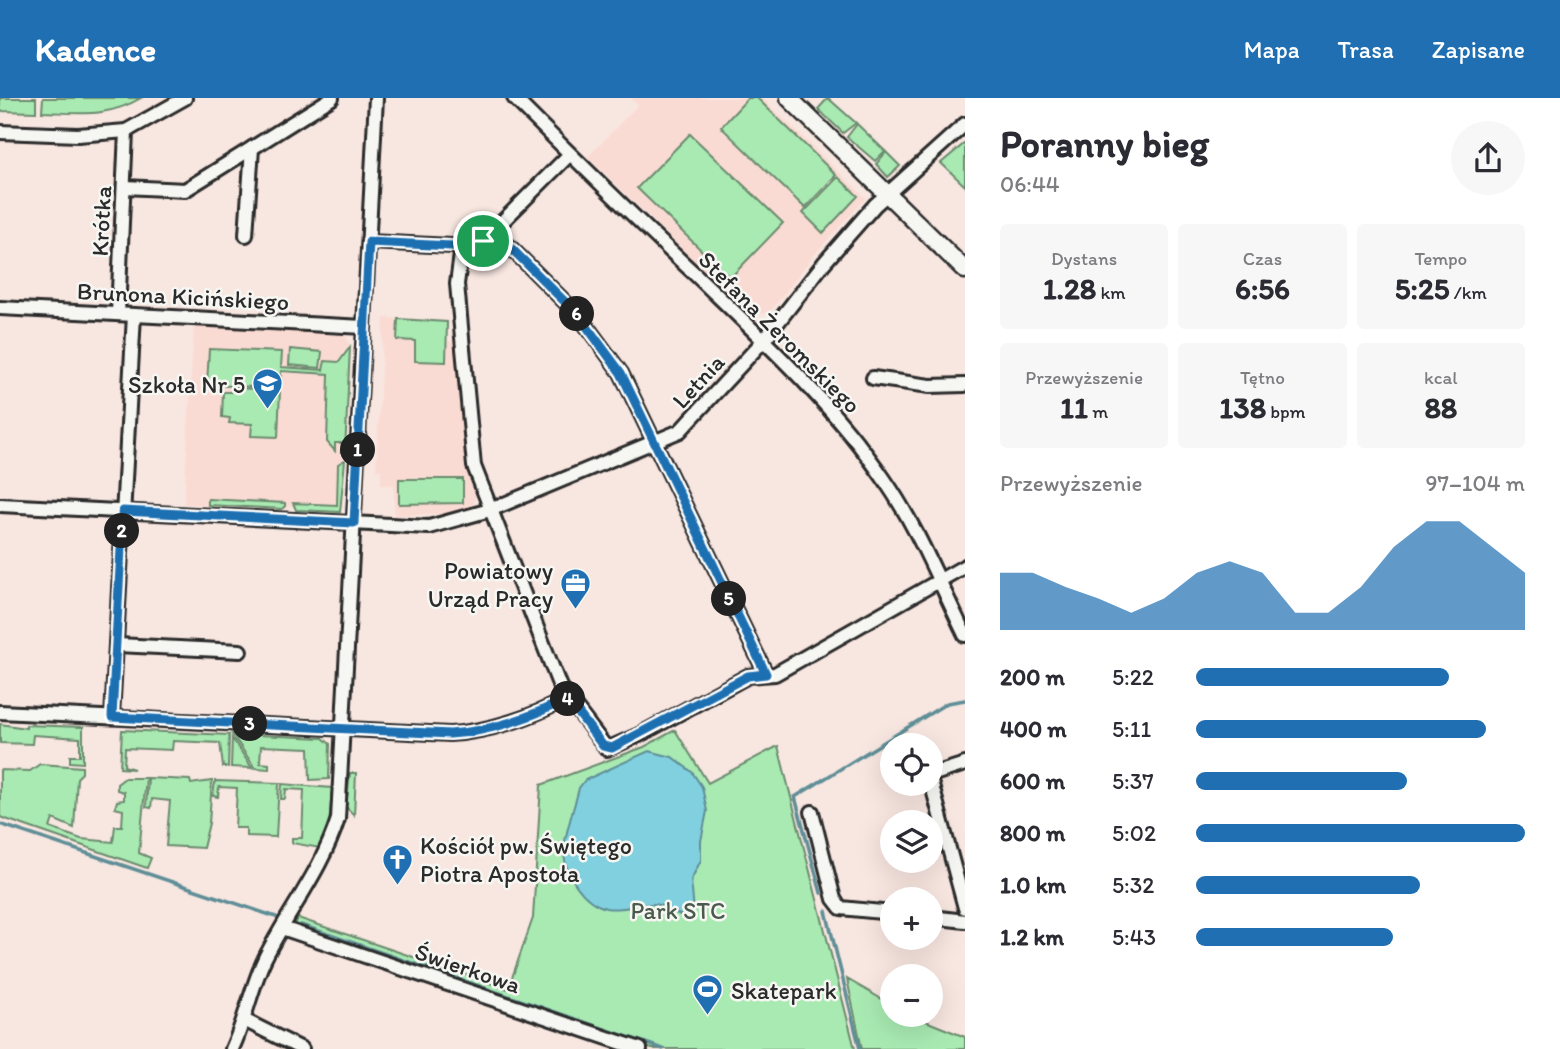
<!DOCTYPE html>
<html lang="pl">
<head>
<meta charset="utf-8">
<style>
	body { margin:0; font-family:Itim,sans-serif; background:#f7f7f7; color:#2b2b33; height:100vh; display:flex; flex-direction:column; font-size:26px; white-space:nowrap }
	* { box-sizing:border-box; margin:0 }
	p { font-size:23px; color:#7c7c81 }
	.icon { flex:none; width:38px; height:38px; fill:none; stroke:currentColor; stroke-width:2; stroke-linecap:round; stroke-linejoin:round }
	.map { position:relative; flex:1; overflow:hidden }
	.sheet { display:flex; flex-direction:column; background:#fff; width:595px }
	.sheet>* { flex:none }
	.buttons { position:absolute; left:880px; top:635px; display:grid; gap:14px }
	.buttons a { display:grid; place-items:center; width:63px; height:63px; border-radius:50%; background:#fff; box-shadow:0 7px 28px #0002; font-size:35px }
	.pin { position:absolute; display:grid; place-items:center; width:60px; height:60px; color:#fff; margin:-30px; border:4px solid #fff; border-radius:50%; box-shadow:0 2px 7px #0007 }
	.km { position:absolute; width:35px; height:35px; margin:-18px; border-radius:50%; background:#222; color:#fff; font-size:19px; line-height:35px; text-align:center }
	.round { display:grid; place-items:center; flex:none; width:74px; height:74px; border-radius:37px; background:#f7f7f7 }
	.head { display:flex; align-items:center; justify-content:space-between; height:119px; padding:0 35px }
	h1 { font-size:38px; font-weight:700; line-height:52px }
	.stats { display:grid; grid-template-columns:repeat(3,1fr); gap:10px; height:119px; padding:7px 35px }
	.stats div { display:grid; align-content:center; border-radius:7px; background:#f7f7f7; text-align:center }
	.stats b { font-size:30px; font-weight:700 }
	.stats small { font-size:19px; font-weight:400 }
	.stats p { font-size:19px }
	.chart { height:196px; padding:14px 35px }
	.chart p { display:flex; justify-content:space-between }
	.chart svg { width:100%; height:126px; margin-top:7px; fill:#1f6fb2; opacity:.7 }
	ul { padding:0 35px; list-style:none; font-size:23px }
	li { display:grid; grid-template-columns:112px 84px 1fr; align-items:center; height:52px }
	li i { height:18px; border-radius:9px; background:#1f6fb2 }
	header { display:flex; align-items:center; gap:42px; box-sizing:border-box; height:98px; padding:0 35px; background:#1f6fb2; color:#fff }
	header strong { font-size:33px }
	nav { display:flex; gap:38px; margin-inline-start:auto; font-size:24px }
	main { display:flex; flex:1; min-height:0 }
	.map>svg:first-child { display:block }
	.built { fill:#fadbd3 }
	.green { fill:#a9eab2; stroke:#6a8a6e; stroke-width:2 }
	.water { fill:#81d0df; stroke:#5f8e97; stroke-width:2 }
	.lines { fill:none; stroke-linecap:round; stroke-linejoin:round }
	.stream { stroke:#5f8e97; stroke-width:3.5 }
	.minor-casing { stroke:#2b2b2b; stroke-width:18 }
	.tertiary-casing { stroke:#2b2b2b; stroke-width:21 }
	.minor { stroke:#f6f6f2; stroke-width:12 }
	.tertiary { stroke:#f6f6f2; stroke-width:16 }
	.route-casing { stroke:#fff; stroke-width:14 }
	.route { stroke:#1f6fb2; stroke-width:9 }
	.labels { text-anchor:middle; dominant-baseline:central; stroke-width:5; stroke-linejoin:round; paint-order:stroke }
	.street-label { font-size:24px; fill:#2b2b2b; stroke:#f6f6f2 }
	.poi-label { font-size:24px; fill:#2b2b2b; stroke:#f6f6f2; text-anchor:end }
	.park-label { font-size:24px; fill:#4a5b4d; stroke:#f6f6f2 }
</style>
</head>
<body>
<header>
<strong>Kadence</strong>
<nav><a>Mapa</a><a>Trasa</a><a>Zapisane</a></nav>
</header>
<main>
<div class="map">
<svg width="965" height="951" viewBox="0 0 965 951">
	<rect width="100%" height="100%" fill="#f8e6e0"/>
	<filter id="ink" filterUnits="userSpaceOnUse"><feTurbulence type="fractalNoise" baseFrequency=".0143" numOctaves="2"/><feDisplacementMap in="SourceGraphic" scale="14" xChannelSelector="R" yChannelSelector="G"/><feConvolveMatrix kernelMatrix="1 2 1 2 8 2 1 2 1" color-interpolation-filters="sRGB"/></filter>
	<g filter="url(#ink)">
		<g class="built">
			<path d="M631,0H762L866,100L814,157L770,214L750,218L588,59L638,7Z"/>
			<path d="M384,220L447,223V242L456,245L465,353L476,395L474,407L445,416L394,417V387L381,386V372H376Z"/>
			<path d="M194,228L346,236L350,249L342,410L340,414L296,412L293,408L282,411L184,406Z"/>
		</g>
		<g class="green">
			<path d="M0,0H36V14L0,13Z"/>
			<path d="M43,0H141C107,20 80,15 42,14Z"/>
			<path d="M748,0H757L836,77L805,110L721,29Z"/>
			<path d="M828,0L856,25L843,35L818,11Z"/>
			<path d="M857,26L885,53L875,63L847,39Z"/>
			<path d="M690,36L783,125L730,180L637,90Z"/>
			<path d="M965,45V88L941,65Z"/>
			<path d="M886,54L900,68L888,79L876,66Z"/>
			<path d="M838,79L858,98L823,135L803,115Z"/>
			<path d="M398,221L447,224L446,264L415,263V243L397,242Z"/>
			<path d="M350,249L345,354H341L344,345H335V353L327,344L329,276L281,273L280,290L207,287L209,251L282,254L281,269L323,272L325,263L339,264Z"/>
			<path d="M290,251L322,254L320,270L289,267Z"/>
			<path d="M232,290L280,292L278,339L251,338L252,326L229,325L230,320L222,319L223,294H231Z"/>
			<path d="M345,362L340,414L296,412L293,405L337,407L338,366Z"/>
			<path d="M399,381H463V405L399,406Z"/>
			<path d="M208,401L285,405V408L282,411L208,407Z"/>
			<path d="M0,626L26,630V627L83,629V665L70,664V658H80V640L33,637L32,646L0,645Z"/>
			<path d="M122,632L229,637L228,669H223L220,645L173,643L172,652L125,650L124,668L134,671L120,670Z"/>
			<path d="M675,632L708,685L778,648L855,951H652L294,829L298,820L508,891L533,820L541,687L644,649Z"/>
			<path d="M232,636L323,640L330,646L329,681L310,682L309,650L261,648L260,665L269,666V671L255,670Z"/>
			<path d="M232,640L252,670L231,669Z"/>
			<path d="M40,666L82,669V675L77,680L74,730L53,721L50,730L81,741L113,744L115,728H122L123,712L115,710L117,703L124,702V694L117,692V686L125,680H146L139,755L151,760L147,770L0,719V672L30,673Z"/>
			<path d="M350,675H356L354,717L346,709Z"/>
			<path d="M148,680L190,682L191,686L212,683L209,725L203,750L166,748L170,703L152,701L151,710L146,709Z"/>
			<path d="M215,683L279,685L276,739L246,738V730H235L237,690L219,689L218,699L213,698Z"/>
			<path d="M282,686L332,690L329,729L320,750L292,745V740H302L304,692L286,691L285,701H281Z"/>
			<path d="M847,881L892,907V917H911L965,939V951H862Z"/>
		</g>
		<path class="water" d="M649,653L672,659L692,674L702,689L707,713L701,743V762L691,782L694,813L689,819C675,819 667,806 654,806C639,806 622,813 606,810C584,805 564,776 564,753C563,741 576,704 579,690L585,682Z"/>
		<g class="lines">
			<g class="stream">
				<path d="M0,726L276,819"/>
				<path d="M821,795L795,699L947,605L965,602"/>
				<path d="M826,813L860,951"/>
				<path d="M301,827L663,951"/>
			</g>
			<defs>
				<g id="minor">
					<path d="M514,0C574,60 635,120 697,178C763,242 832,305 884,381C918,430 939,484 965,537"/>
					<path d="M0,34L78,37L126,33L185,0"/>
					<path d="M125,89L185,92L332,0"/>
					<path d="M494,133L579,218L621,275L766,576"/>
					<path d="M246,137L252,50"/>
					<path d="M369,144L473,149L483,143L570,56"/>
					<path d="M462,149L457,186L474,368L560,589L607,651L639,637L748,578L775,576L965,468"/>
					<path d="M0,210L364,229"/>
					<path d="M118,216L126,33"/>
					<path d="M873,280L930,288L965,287"/>
					<path d="M0,407L429,429L490,412L680,333L764,242L824,165L875,107L965,26"/>
					<path d="M117,547L240,553"/>
					<path d="M0,614L450,636C487,634 534,619 567,600"/>
					<path d="M112,619L134,217"/>
					<path d="M931,677L965,666"/>
					<path d="M931,684L965,810"/>
					<path d="M812,714L834,801L841,810L892,815"/>
					<path d="M931,819L965,823"/>
					<path d="M282,830L640,951"/>
					<path d="M246,923L302,951"/>
					<path d="M232,951C246,921 251,889 265,860C289,812 322,772 338,721L376,0"/>
				</g>
				<path id="tertiary" d="M789,0L965,172"/>
			</defs>
			<use href="#minor" class="minor-casing"/>
			<use href="#tertiary" class="tertiary-casing"/>
			<use href="#minor" class="minor"/>
			<use href="#tertiary" class="tertiary"/>
		</g>
	</g>
	<g class="lines" filter="url(#ink)">
		<defs>
			<path id="route" d="M494,133L579,218L621,275L766,576L748,578L612,650L603,648L567,600C534,619 488,634 450,636L112,619L123,413L354,425L369,144L473,149Z"/>
		</defs>
		<use href="#route" class="route-casing"/>
		<use href="#route" class="route"/>
	</g>
	<defs>
		<symbol id="school-pin" viewBox="-11 -11 22 30"><path d="M0 17L-7.5 6A9.5 9.5 0 1 1 7.5 6Z" fill="#1f6fb2" stroke="#f6f6f2"/><path d="M0-5L7-2L0 1L-7-2ZM-4 1L0 2.5L4 1V4Q0 6-4 4Z" fill="#fff"/></symbol>
		<symbol id="office-pin" viewBox="-11 -11 22 30"><path d="M0 17L-7.5 6A9.5 9.5 0 1 1 7.5 6Z" fill="#1f6fb2" stroke="#f6f6f2"/><path d="M-6-3h4V-5.5h4V-3h4V5H-6ZM-1-4.5V-3h2v-1.5ZM-6 0V1H6V0Z" fill="#fff"/></symbol>
		<symbol id="church-pin" viewBox="-11 -11 22 30"><path d="M0 17L-7.5 6A9.5 9.5 0 1 1 7.5 6Z" fill="#1f6fb2" stroke="#f6f6f2"/><path d="M-1.2-6h2.4v3.5h3.3v2.4h-3.3V6h-2.4V-.1h-3.3v-2.4h3.3Z" fill="#fff"/></symbol>
		<symbol id="stadium-pin" viewBox="-11 -11 22 30"><path d="M0 17L-7.5 6A9.5 9.5 0 1 1 7.5 6Z" fill="#1f6fb2" stroke="#f6f6f2"/><path d="M0-5a6.5 5 0 1 0 0 10a6.5 5 0 1 0 0-10ZM-3.5-1.8h7v3.6h-7Z" fill="#fff"/></symbol>
	</defs>
	<g fill-rule="evenodd">
		<use href="#school-pin" x="250" y="268" width="35" height="47"/>
		<use href="#office-pin" x="558" y="468" width="35" height="47"/>
		<use href="#church-pin" x="380" y="744" width="35" height="47"/>
		<use href="#stadium-pin" x="690" y="874" width="35" height="47"/>
	</g>
	<g class="labels">
		<g class="street-label">
			<text transform="translate(101 123) rotate(-87)">Krótka</text>
			<text transform="translate(183 198) rotate(3)">Brunona Kicińskiego</text>
			<text transform="translate(780 234) rotate(45)">Stefana Żeromskiego</text>
			<text transform="translate(698 283) rotate(-47)">Letnia</text>
			<text transform="translate(468 870) rotate(19)">Świerkowa</text>
		</g>
		<g class="poi-label">
			<text x="245" y="286">Szkoła Nr 5</text>
			<text x="553" y="472">Powiatowy<tspan x="553" dy="28">Urząd Pracy</tspan></text>
			<text x="420" y="747" text-anchor="start">Kościół pw. Świętego<tspan x="420" dy="28">Piotra Apostoła</tspan></text>
			<text x="731" y="892" text-anchor="start">Skatepark</text>
		</g>
		<g class="park-label">
			<text x="678" y="812">Park STC</text>
		</g>
	</g>
</svg>
<div class="buttons">
<a><svg class="icon" aria-label="locate" viewBox="0 0 24 24"><circle cx="12" cy="12" r="6"/><path d="M12 2v4M12 18v4M2 12h4M18 12h4"/></svg></a>
<a><svg class="icon" aria-label="layers" viewBox="0 0 24 24"><path d="M12 4l9 5-9 5-9-5zM3 14l9 5 9-5"/></svg></a>
<a>+</a>
<a>−</a>
</div>
<div class="pin" style="left:483px;top:143px;background:#1e9e55"><svg class="icon" aria-label="arrive" viewBox="0 0 24 24"><path d="M6 21V4h12l-3 4 3 4H6"/></svg></div>
<b class="km" style="left:358px;top:352px">1</b>
<b class="km" style="left:122px;top:433px">2</b>
<b class="km" style="left:250px;top:626px">3</b>
<b class="km" style="left:568px;top:601px">4</b>
<b class="km" style="left:729px;top:501px">5</b>
<b class="km" style="left:577px;top:216px">6</b>
</div>
<section class="sheet">
<div class="head"><div><h1>Poranny bieg</h1><p>06:44</p></div><a class="round"><svg class="icon" aria-label="share" viewBox="0 0 24 24"><path d="M12 15V3M7 8l5-5 5 5M5 13v7h14v-7"/></svg></a></div>
<div class="stats">
<div><p>Dystans</p><b>1.28<small> km</small></b></div>
<div><p>Czas</p><b>6:56</b></div>
<div><p>Tempo</p><b>5:25<small> /km</small></b></div>
</div>
<div class="stats">
<div><p>Przewyższenie</p><b>11<small> m</small></b></div>
<div><p>Tętno</p><b>138<small> bpm</small></b></div>
<div><p>kcal</p><b>88</b></div>
</div>
<div class="chart"><p><span>Przewyższenie</span>97–104 m</p>
<svg viewBox="0 0 160 44" preserveAspectRatio="none"><path d="M0 44V24L10 24L20 29L30 33L40 38L50 33L60 24L70 20L80 24L90 38L100 38L110 29L120 15L130 6L140 6L150 15L160 24V44z"/></svg>
</div>
<ul>
<li><b>200 m</b>5:22<i style="width:77%"></i></li>
<li><b>400 m</b>5:11<i style="width:88%"></i></li>
<li><b>600 m</b>5:37<i style="width:64%"></i></li>
<li><b>800 m</b>5:02<i style="width:100%"></i></li>
<li><b>1.0 km</b>5:32<i style="width:68%"></i></li>
<li><b>1.2 km</b>5:43<i style="width:60%"></i></li>
</ul>
</section>
</main>
</body>
</html>
